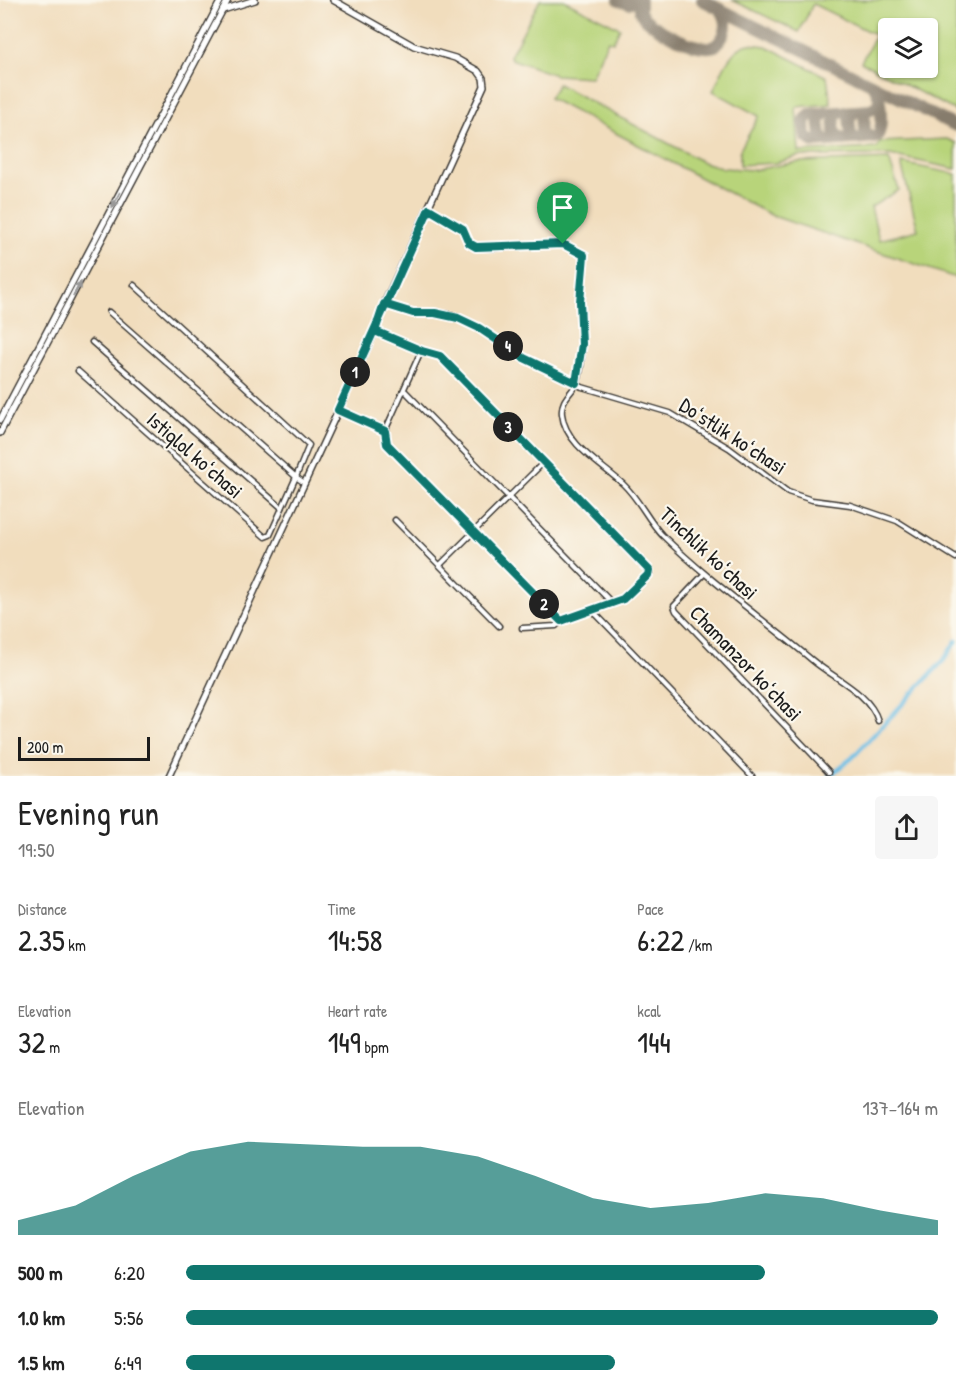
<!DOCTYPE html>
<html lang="en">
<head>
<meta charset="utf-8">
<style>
	body { margin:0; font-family:"Patrick Hand",sans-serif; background:#f6f6f6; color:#222; height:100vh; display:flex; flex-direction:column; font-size:22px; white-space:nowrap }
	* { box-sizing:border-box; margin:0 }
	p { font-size:20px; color:#767676 }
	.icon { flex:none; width:33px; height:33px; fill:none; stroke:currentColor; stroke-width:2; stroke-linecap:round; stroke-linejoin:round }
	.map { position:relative; height:776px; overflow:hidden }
	.drawer { display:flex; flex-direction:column; background:#fff; flex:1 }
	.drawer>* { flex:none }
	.buttons { position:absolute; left:878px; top:18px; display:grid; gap:12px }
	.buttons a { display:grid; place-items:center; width:60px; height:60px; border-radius:6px; background:#fff; box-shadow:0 2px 4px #0004; font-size:30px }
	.scale { position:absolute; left:18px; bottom:15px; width:132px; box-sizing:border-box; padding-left:6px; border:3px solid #1c1c1c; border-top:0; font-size:16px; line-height:21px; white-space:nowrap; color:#1c1c1c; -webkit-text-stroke:4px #fbf7ec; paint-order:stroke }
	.pin { position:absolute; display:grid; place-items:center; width:51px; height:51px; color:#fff; margin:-62px -26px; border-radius:50% 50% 50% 0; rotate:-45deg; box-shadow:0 0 6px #0007 }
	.pin .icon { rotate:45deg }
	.km { position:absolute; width:30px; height:30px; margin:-15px; border-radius:50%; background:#222; color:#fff; font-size:16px; line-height:30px; text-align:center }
	.round { display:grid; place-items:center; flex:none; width:63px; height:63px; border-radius:6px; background:#f6f6f6 }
	.head { display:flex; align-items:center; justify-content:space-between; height:102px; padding:0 18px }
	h1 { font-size:33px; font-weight:600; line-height:45px }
	.figures { display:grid; grid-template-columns:repeat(3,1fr); gap:9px; height:102px; padding:6px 18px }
	.figures div { display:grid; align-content:center }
	.figures b { font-size:30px; font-weight:600 }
	.figures small { font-size:16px; font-weight:400 }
	.figures p { font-size:16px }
	.chart { height:168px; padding:12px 18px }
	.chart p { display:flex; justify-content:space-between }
	.chart svg { width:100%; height:108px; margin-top:6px; fill:#0f766e; opacity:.7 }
	ul { padding:0 18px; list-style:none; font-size:20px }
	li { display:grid; grid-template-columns:96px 72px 1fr; align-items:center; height:45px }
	li i { height:15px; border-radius:8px; background:#0f766e }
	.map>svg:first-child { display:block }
	.green { fill:#b8d47a; stroke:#6a784b; stroke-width:1.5; fill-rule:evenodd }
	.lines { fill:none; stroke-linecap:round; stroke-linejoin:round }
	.canal { stroke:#67bce4; stroke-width:4.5 }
	.taxiway { stroke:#867c6c; stroke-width:12 }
	.street-casing { stroke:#3c3934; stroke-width:7 }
	.secondary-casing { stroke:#3c3934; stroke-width:8 }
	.street { stroke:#fff; stroke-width:4 }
	.secondary { stroke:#fff; stroke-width:5 }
	.oneway { fill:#999 }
	.route-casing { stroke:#fff; stroke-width:12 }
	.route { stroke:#0f766e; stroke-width:8 }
	.labels { text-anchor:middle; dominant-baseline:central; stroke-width:4.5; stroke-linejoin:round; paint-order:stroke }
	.street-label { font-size:21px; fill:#1c1c1c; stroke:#fbf7ec }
</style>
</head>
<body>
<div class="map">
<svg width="956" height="776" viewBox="0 0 956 776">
	<rect width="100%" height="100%" fill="#fbf7ec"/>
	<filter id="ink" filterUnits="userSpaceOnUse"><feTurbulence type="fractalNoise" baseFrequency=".0167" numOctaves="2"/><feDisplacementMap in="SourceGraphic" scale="12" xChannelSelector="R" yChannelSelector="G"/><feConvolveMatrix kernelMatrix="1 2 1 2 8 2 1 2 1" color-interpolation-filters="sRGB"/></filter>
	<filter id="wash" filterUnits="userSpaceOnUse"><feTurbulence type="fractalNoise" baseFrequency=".008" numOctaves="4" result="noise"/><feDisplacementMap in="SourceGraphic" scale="24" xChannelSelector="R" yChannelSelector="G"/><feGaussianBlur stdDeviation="1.35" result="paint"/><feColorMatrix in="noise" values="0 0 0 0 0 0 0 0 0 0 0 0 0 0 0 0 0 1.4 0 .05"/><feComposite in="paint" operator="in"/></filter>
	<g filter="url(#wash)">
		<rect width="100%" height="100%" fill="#f1ddbd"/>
		<g class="green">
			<path d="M540,0H564L620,28L613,42L608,40L591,77L555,75L511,59L510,56Z"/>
			<path d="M732,0H956V111L861,62L876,35L813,4L799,32ZM888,28H927V68H888Z"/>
			<path d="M749,44L766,46L827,77L831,104L796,107L799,152L877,148L880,142L947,139L956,143V169L890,155L798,156L776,163L740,165V150L759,116L713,91C721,75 729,48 749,44Z"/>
			<path d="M558,84L703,162L723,168L754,170L798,162L889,159L899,190L871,207L879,240L918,230L901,163L956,174V278L773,216L549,98Z"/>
		</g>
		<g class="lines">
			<path class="canal" d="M829,776L852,758L944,660L956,641"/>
			<g class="taxiway">
				<path d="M619,0L629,3L637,0"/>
				<path d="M640,0V12C647,27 699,53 715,46C727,35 730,22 720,9"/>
				<path d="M702,0L956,126"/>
				<path d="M871,84C882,91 884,126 877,137L814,142L806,137L804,121L810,114L871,110L879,103"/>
				<path d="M870,110L864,114L865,132L874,138"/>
				<path d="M856,111L849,118L851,135L857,139"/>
				<path d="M841,112L835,116L834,132L843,140"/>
				<path d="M826,141L821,136L819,120L827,112"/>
			</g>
		</g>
	</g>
	<g filter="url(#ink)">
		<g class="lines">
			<defs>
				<g id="street">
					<path d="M429,209L463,229L469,243L476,247L493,248L560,243L584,255C583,270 580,285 580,300C580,326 585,352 579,378C576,391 560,397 562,414C565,445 603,465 623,484C639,499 647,519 662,535C709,581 762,618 812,660C833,678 870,693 878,721"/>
					<path d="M384,304L413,313L448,314L469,322L524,358L582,387L670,413L729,448L788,492L812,500L850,505L897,521L956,558"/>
					<path d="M109,312L296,477L309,445L134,285"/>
					<path d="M92,342L282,508"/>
					<path d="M78,371L265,537L270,535L296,477L303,482"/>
					<path d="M405,391L612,603"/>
					<path d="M338,410L385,431L387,444L561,621L623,599L650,573L440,356L421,351L375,331"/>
					<path d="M385,431L421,351"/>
					<path d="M395,520L499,626"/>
					<path d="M440,565L543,463"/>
					<path d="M704,574L674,606L676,611L829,772"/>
					<path d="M592,610L752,776"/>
					<path d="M522,628L556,626L561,621"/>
				</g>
				<g id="secondary">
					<path d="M223,10L255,0"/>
					<path d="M0,420L221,0"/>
					<path d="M0,433L228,0"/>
					<path d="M169,776L375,331L384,304L484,86L483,78L478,71L455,58L414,46L333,0"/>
				</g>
			</defs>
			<use href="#street" class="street-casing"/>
			<use href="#secondary" class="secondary-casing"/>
			<use href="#street" class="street"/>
			<use href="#secondary" class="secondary"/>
		</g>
		<defs><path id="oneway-solid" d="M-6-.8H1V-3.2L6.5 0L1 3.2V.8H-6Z" transform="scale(1.5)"/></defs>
		<g class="oneway">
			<use href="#oneway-solid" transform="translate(116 200) rotate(118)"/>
			<use href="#oneway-solid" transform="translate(77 289) rotate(-62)"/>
		</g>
	</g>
	<g class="lines" filter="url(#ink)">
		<defs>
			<path id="route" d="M563,244L476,247L469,243L463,229L429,209C398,276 369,343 338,410L385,431L387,444L561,621L623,599L648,575L649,570L440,356L422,351L375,331L384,304L413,313H435L458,318L479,328L524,358L576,383L582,344L580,302L584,255L563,244"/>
		</defs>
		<use href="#route" class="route-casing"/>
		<use href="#route" class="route"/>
	</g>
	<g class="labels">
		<g class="street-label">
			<text transform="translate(733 436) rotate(33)">Doʻstlik koʻchasi</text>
			<text transform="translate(195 455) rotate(41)">Istiqlol koʻchasi</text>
			<text transform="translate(709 553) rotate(43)">Tinchlik koʻchasi</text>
			<text transform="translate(746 663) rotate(46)">Chamanzor koʻchasi</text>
		</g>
	</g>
</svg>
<div class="buttons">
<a><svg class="icon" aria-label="layers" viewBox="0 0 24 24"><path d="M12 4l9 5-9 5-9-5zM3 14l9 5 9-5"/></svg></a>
</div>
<div class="scale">200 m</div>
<div class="pin" style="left:563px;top:244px;background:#1e9e55"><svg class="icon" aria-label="arrive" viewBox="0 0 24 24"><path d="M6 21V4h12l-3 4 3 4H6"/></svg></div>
<b class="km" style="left:355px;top:372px">1</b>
<b class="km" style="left:544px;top:604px">2</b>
<b class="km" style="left:508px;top:427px">3</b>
<b class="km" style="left:508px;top:346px">4</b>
</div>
<section class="drawer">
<div class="head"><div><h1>Evening run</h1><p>19:50</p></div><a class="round"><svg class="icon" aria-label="share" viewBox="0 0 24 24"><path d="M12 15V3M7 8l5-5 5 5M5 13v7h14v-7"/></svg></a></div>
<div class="figures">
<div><p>Distance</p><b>2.35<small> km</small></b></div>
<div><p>Time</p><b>14:58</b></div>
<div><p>Pace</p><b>6:22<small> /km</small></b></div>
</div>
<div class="figures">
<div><p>Elevation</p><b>32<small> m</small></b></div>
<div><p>Heart rate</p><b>149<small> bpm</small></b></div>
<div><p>kcal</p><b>144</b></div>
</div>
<div class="chart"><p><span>Elevation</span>137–164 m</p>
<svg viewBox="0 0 160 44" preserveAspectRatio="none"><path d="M0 44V38L10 32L20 20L30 10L40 6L50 7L60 8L70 8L80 12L90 20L100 29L110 33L120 31L130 27L140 29L150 34L160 38V44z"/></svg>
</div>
<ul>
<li><b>500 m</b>6:20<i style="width:77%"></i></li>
<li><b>1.0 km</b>5:56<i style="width:100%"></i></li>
<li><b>1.5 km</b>6:49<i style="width:57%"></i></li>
</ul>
</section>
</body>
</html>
